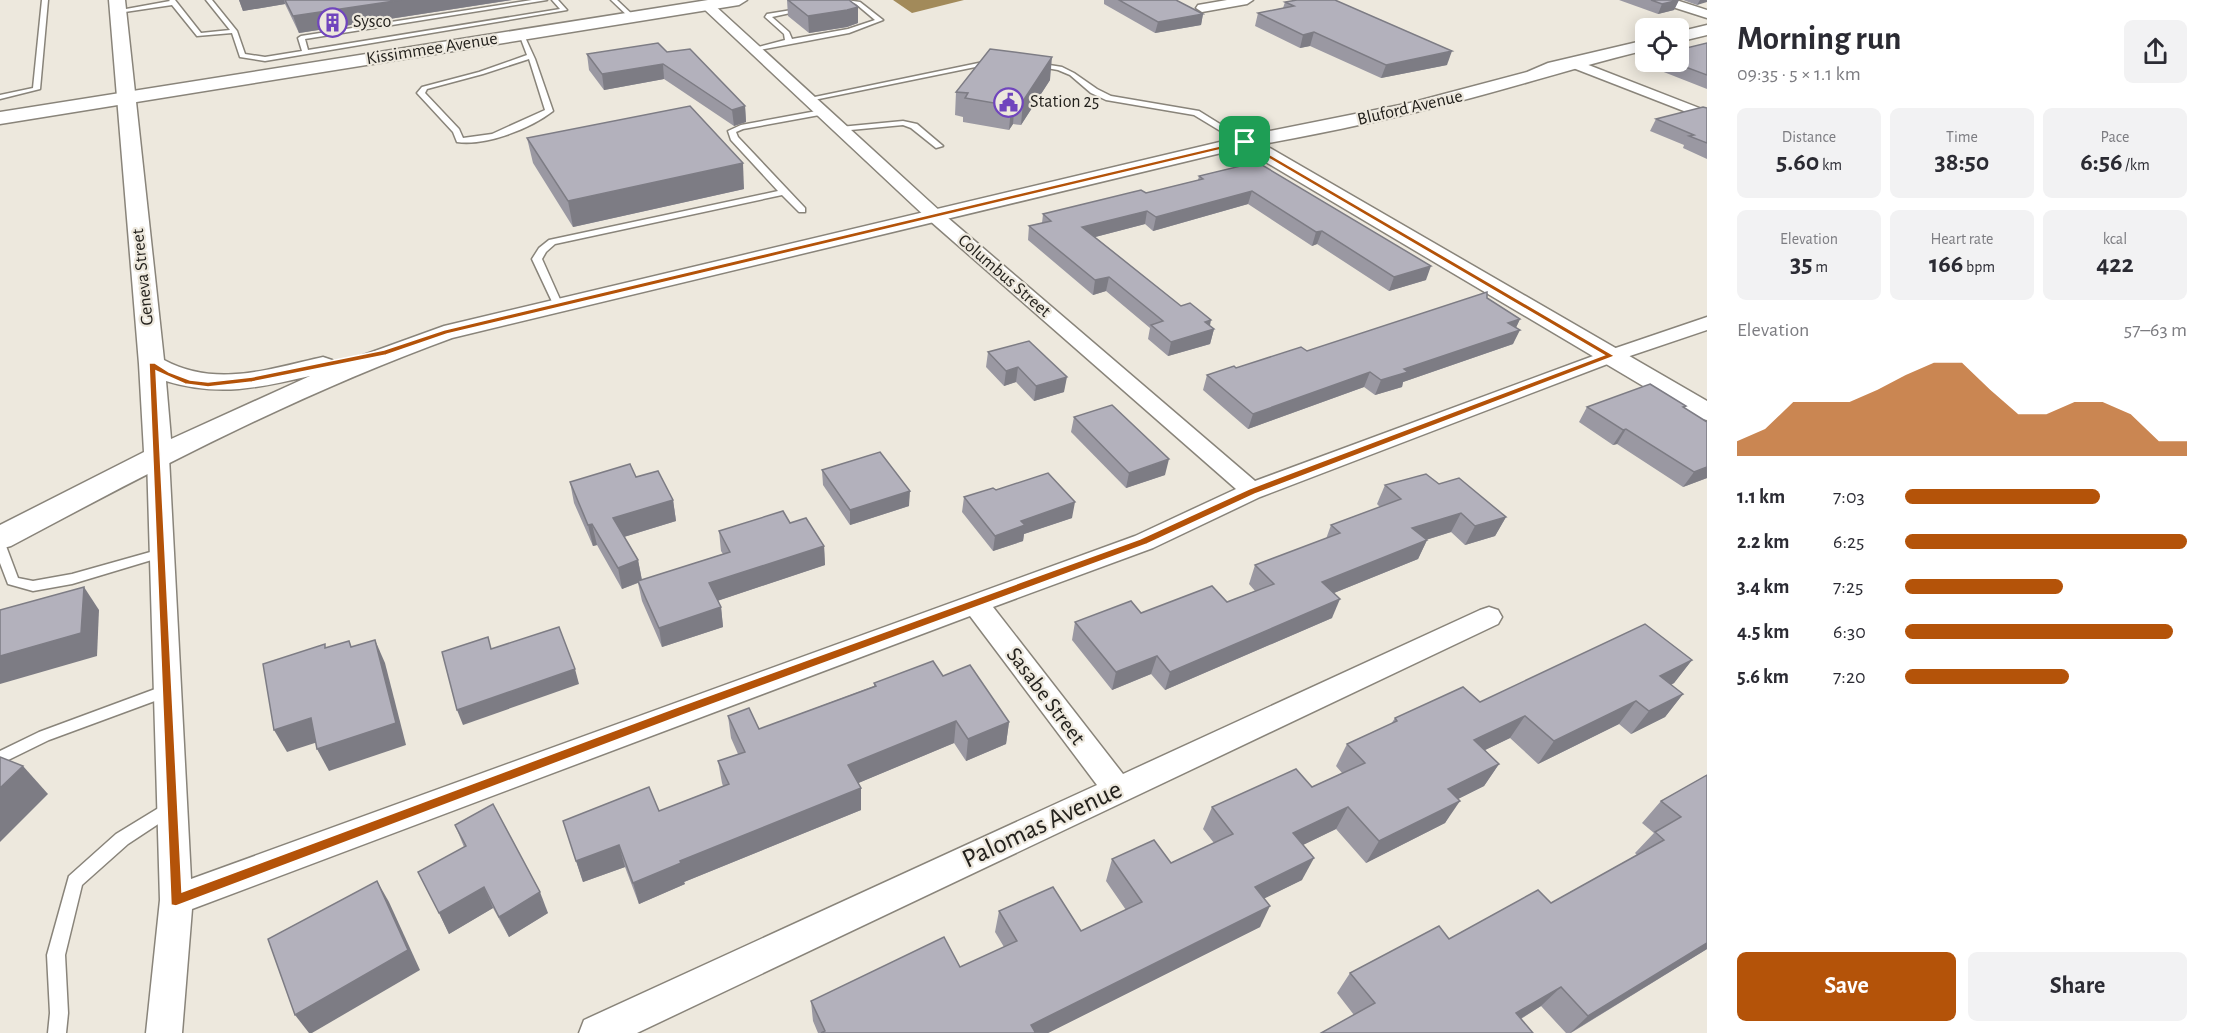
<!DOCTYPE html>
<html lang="en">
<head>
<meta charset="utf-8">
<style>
	body { margin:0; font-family:"Alegreya Sans",sans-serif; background:#f2f2f3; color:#2b2b33; height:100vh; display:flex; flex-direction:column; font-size:22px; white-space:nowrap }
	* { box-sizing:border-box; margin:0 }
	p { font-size:20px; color:#7c7c81 }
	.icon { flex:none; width:33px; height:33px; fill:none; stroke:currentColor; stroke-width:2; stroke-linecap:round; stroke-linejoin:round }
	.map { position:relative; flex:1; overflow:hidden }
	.drawer { display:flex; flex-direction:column; background:#fff; width:510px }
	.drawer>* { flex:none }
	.controls { position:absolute; left:1635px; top:18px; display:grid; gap:12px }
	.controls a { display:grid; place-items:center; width:54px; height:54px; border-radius:9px; background:#fff; box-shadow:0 3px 15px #0003; font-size:30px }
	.pin { position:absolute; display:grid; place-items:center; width:51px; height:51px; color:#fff; margin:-26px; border-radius:12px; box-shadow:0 3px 9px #0006 }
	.round { display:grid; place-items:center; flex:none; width:63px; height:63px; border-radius:9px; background:#f2f2f3 }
	.overview { display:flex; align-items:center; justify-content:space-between; height:102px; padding:0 30px }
	h1 { font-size:33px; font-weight:700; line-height:45px }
	.metrics { display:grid; grid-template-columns:repeat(3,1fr); gap:9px; height:102px; padding:6px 30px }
	.metrics div { display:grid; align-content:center; border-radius:9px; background:#f2f2f3; text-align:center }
	.metrics b { font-size:26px; font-weight:700 }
	.metrics small { font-size:16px; font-weight:400 }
	.metrics p { font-size:16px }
	.chart { height:168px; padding:12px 30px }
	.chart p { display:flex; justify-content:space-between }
	.chart svg { width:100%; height:108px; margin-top:6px; fill:#b45309; opacity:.7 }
	.action { display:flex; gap:12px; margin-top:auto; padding:12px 30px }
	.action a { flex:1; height:69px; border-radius:9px; background:#b45309; color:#fff; font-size:24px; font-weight:700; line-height:69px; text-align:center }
	.action a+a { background:#f2f2f3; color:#2b2b33 }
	ul { padding:0 30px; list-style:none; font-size:20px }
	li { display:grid; grid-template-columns:96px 72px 1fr; align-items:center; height:45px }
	li i { height:15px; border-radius:8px; background:#b45309 }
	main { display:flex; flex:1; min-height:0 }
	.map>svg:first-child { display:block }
	.water { fill:#a28a5a }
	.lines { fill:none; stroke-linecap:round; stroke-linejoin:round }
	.service-casing { stroke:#89847a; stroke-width:3 }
	.minor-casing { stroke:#89847a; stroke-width:3 }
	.tertiary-casing { stroke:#89847a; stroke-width:3 }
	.secondary-casing { stroke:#89847a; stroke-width:3 }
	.service { fill:#fff; fill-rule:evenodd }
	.minor { fill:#fff; fill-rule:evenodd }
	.tertiary { fill:#fff; fill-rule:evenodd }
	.secondary { fill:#fff; fill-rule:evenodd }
	.wall { fill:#9a98a2 }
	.shaded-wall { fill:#7d7c84 }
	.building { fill:#b3b1bc; stroke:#7d7c84; stroke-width:1.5 }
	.route { fill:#b45309; stroke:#fff; stroke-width:1.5; fill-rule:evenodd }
	.labels { text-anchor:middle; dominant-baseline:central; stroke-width:4.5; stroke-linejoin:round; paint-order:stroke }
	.far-poi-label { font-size:18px; fill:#23211d; stroke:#ede8dd; text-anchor:start }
	.far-street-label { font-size:18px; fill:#23211d; stroke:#ede8dd }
	.street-label { font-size:22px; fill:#23211d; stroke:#ede8dd }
	.near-street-label { font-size:27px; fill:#23211d; stroke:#ede8dd }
</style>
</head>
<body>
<main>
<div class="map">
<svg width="1707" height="1033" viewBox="0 0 1707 1033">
	<rect width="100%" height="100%" fill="#ede8dd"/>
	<path class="water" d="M893,0H964L912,13Z"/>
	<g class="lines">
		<defs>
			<g id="service">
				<path d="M42,0H48L40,89L0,99V95L33,88Z"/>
				<path d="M169,0H175L201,33L230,30L206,0H212L237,31L245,54L265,57L302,51L298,38L301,36L532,0H547L305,39L308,50L560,9L552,0H558L567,10L265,61L240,57L232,33L197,36L172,5L118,13L115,11L170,1Z"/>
				<path d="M611,0H617L635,17V19H631Z"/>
				<path d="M846,0L860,2L883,20L849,33L754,51L751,49L785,40L784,34L765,17L767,14L804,8V10L772,17L789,32L792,39L848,29L875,20L856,4Z"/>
				<path d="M519,34L524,35L535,59L553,111C530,129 486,146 457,142L453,132L417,93L422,87L479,72L527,55ZM529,59L545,110L492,134L463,138L459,129L425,93L427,89L483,74Z"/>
				<path d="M993,60L996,62L995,63L809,101L805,99Z"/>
				<path d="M1037,63L1062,67L1074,73L1097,89L1111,96L1199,111L1249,142L1242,144L1194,115L1106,100L1091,93L1070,75L1058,70L1035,66V64Z"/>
				<path d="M822,110H825V114L743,129L736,132L738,137L805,208V212H799L782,195L555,244L546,252L542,259L563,306L561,308H555L532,259L539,248L549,240L778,191L731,140L728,131L741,125Z"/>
				<path d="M903,121L917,124L943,146L936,148L911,128L903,125L840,131L836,129L840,127Z"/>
				<path d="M0,542L6,546L18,578L33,581L72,574L161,549L167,553L165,556L72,584L33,591L8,584L0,563Z"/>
				<path d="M166,685L171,687L173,691L171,695L49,740L0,764V751L39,732Z"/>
				<path d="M170,801L175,803L178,808L175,813L128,844L82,885L65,955L68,1013L66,1033H48L50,1013L47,955L69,876L116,834Z"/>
			</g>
			<g id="minor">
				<path d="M1227,0H1253L1247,4L1202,12L1196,8L1198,5Z"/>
				<path d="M1658,0H1676L1707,10V18L1660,3Z"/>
				<path d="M708,2L712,3L941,212L1255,481L1604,352L1707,317V330L1618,360L1260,497L1153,548L993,607L1123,774L1480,610L1489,607L1498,610L1502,617L1498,624L637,1033H579L584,1020L1097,785L970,616L192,909L182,1033H146L160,900L147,457L150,452L158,450L166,452L169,457L191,879L1135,536L1236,489L929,220L704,9V3Z"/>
				<path d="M1573,59L1707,111V120L1568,66L1566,63L1568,60Z"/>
			</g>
			<g id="tertiary">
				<path d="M109,0H125L164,360C216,388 269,369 323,357L332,360L336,365L444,326L1245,136L1410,103L1527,72L1548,63L1646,40V50C1583,65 1522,85 1460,101C1395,118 1329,132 1263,144L1707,401V420L1697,418L1242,148L452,338C298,394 155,469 11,546L0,549V525L144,452L139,364ZM310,376L171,439L166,381C219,397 258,388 310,376Z"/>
				<path d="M1707,25V35L1678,42V32Z"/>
			</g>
			<path id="secondary" d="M708,0H747L739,5L0,124V112Z"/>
		</defs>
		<use href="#service" class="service-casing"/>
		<use href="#minor" class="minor-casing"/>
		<use href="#tertiary" class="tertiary-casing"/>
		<use href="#secondary" class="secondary-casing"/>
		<use href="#service" class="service"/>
		<use href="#minor" class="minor"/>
		<use href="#tertiary" class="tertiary"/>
		<use href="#secondary" class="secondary"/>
	</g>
	<g class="wall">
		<path d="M239,0H512L299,33L285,4L243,11Z"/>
		<path d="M787,0H849L858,23L847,27L809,33L788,16Z"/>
		<path d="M1104,0H1176L1203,14L1201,25L1155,33L1104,4Z"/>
		<path d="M1619,0H1679L1674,10L1658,14Z"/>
		<path d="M1683,0H1707L1697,5Z"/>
		<path d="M1285,2L1447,65L1381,78L1310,46L1300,48L1255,26L1258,13L1283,8Z"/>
		<path d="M1707,43V89L1651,67L1653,62H1678Z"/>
		<path d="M667,52L745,106L746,122L734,126L664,79L604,90L589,70L587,54Z"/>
		<path d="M1050,80L1021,125L1013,124L1009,130L963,122V117L955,115L956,92Z"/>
		<path d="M1707,108V159L1683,148L1684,145L1650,131L1656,119Z"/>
		<path d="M527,138L744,189L573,227L533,163Z"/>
		<path d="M1257,162L1426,280L1389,291L1317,244L1312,246L1248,204L1153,231L1145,224L1095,237L1181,306L1214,329L1210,344L1168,356L1148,339L1150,328L1106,291L1093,295L1028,240L1029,226L1042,223L1043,214L1146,193L1198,180L1199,176Z"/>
		<path d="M1487,298L1520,319L1516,327L1513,344L1403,382L1402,387L1375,395L1364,387L1248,429L1203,390L1207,375L1307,351Z"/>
		<path d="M988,352L1064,392L1034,401L1016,382L1004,386L986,367Z"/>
		<path d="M1686,406L1684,408L1707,422V478L1683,487L1617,444L1613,445L1579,422L1587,407Z"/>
		<path d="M1074,417L1165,475L1126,488L1071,432Z"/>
		<path d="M822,470L909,506L850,525L823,485Z"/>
		<path d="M636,477L673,500L676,521L624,537L638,560L642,580L723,554L721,551L719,531L790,523L824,546L825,565L717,601L721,607L723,627L662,647L642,601L638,583L622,589L597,545L593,546L574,503L570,482Z"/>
		<path d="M1439,484L1506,517L1495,536L1465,545L1451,532L1426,540H1427L1418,559L1334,593L1332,618L1165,690L1151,674L1112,690L1072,640L1075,622L1227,602L1255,591L1249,584L1255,565L1326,539L1331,525L1380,507L1377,504L1385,485Z"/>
		<path d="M996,490L1072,518L1024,534L1023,541L993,551L962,512L964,497Z"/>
		<path d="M1692,660L1674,683L1671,685L1683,694L1665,717L1631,734L1619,724L1538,764L1510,738L1485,750L1499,764L1484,786L1458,799L1445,823L1366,863L1336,829L1303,845L1302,880L1264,898L1260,927L1048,1033H818L813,1021L811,1001L960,967L1004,947L995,932L999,911L1081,931L1126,910L1106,881L1112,859L1171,863L1214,843L1203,829L1212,807L1312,787L1342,773L1336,766L1347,744L1391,724L1395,718Z"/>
		<path d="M943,676L1009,722L1006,744L966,761L954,743L858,783L861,788V810L684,882L685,884L639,904L625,867L583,882L563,821L659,811L723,786L722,783L718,761L738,754L731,738L728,716L759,729L874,686V683Z"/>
		<path d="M1707,775V949L1571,1033H1566L1541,1006L1521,1019L1354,1015L1337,993L1350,973L1551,903L1637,855L1635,853L1654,833L1642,823L1661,801Z"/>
		<path d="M455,825L548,913L509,937L493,908L449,934L439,913L464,847Z"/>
	</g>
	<g class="shaded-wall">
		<path d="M239,0H284L285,4L243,11Z"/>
		<path d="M401,0H512L299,33L293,16Z"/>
		<path d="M1679,0L1674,10L1658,14L1662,4Z"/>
		<path d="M1700,0H1707V2L1697,5Z"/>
		<path d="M858,7V23L847,27L809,33L808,16Z"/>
		<path d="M1203,14L1201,25L1155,33L1158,22Z"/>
		<path d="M1314,32L1310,46L1300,48L1303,35Z"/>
		<path d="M1452,51L1447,65L1381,78L1386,65Z"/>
		<path d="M1052,57L1050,80L1021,125L1023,101Z"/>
		<path d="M663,64L664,79L604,90L602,74Z"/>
		<path d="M1015,100L1013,124L1009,130L1011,106Z"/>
		<path d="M745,106L746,122L734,126L732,110Z"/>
		<path d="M743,163L744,189L573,227L568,201Z"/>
		<path d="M1252,191L1248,204L1153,231L1156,217Z"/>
		<path d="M1147,211L1145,224L1080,241L1082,227Z"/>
		<path d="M1322,231L1317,244L1312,246L1316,232Z"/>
		<path d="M1431,266L1426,280L1389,291L1394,277Z"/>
		<path d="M1109,277L1106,291L1093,295L1095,280Z"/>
		<path d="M1520,319L1514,332L1520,330L1513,344L1403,382L1402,387L1375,395L1381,380L1508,323Z"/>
		<path d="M1211,320L1209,331L1214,329L1210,344L1168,356L1171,342L1205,322Z"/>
		<path d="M1018,367L1016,382L1004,386L1006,371Z"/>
		<path d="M1370,372L1364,387L1248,429L1253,414Z"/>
		<path d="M1067,377L1064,392L1034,401L1036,386Z"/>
		<path d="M1626,429L1617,444L1613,445L1623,430Z"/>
		<path d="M1169,459L1165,475L1126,488L1129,473Z"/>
		<path d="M1707,467V478L1683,487L1694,472Z"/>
		<path d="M910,491L909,506L850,525V510Z"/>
		<path d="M673,500L676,521L617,539L613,518Z"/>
		<path d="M1075,502L1072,518L1024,534L1023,541L993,551L995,536L1021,521Z"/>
		<path d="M1461,513L1451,532L1403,547L1412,528Z"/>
		<path d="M1506,517L1495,536L1465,545L1475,526Z"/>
		<path d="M592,524L597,545L593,546L588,525Z"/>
		<path d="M1427,540L1418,559L1314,601L1322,582Z"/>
		<path d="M824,546L825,565L711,603L709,583Z"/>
		<path d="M638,560L642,581L622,589L618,568Z"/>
		<path d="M84,587L99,610L97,656L0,684V656Z"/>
		<path d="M1340,599L1332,618L1165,690L1170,672Z"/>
		<path d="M721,607L723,627L662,647L659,628Z"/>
		<path d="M375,640L385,663L406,745L329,771L317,749Z"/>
		<path d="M1157,656L1151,674L1112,690L1116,672Z"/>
		<path d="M1692,660L1674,683L1642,699L1660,676Z"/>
		<path d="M575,669L579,684L463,725L457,710Z"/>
		<path d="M1683,694L1665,717L1631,734L1649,711Z"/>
		<path d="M1636,701L1619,724L1538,764L1554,741Z"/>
		<path d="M1525,716L1510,738L1460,762L1474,740Z"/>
		<path d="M311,718L324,740L287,752L274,730Z"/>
		<path d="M956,721L954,743L849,787L848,765Z"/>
		<path d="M1009,722L1006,744L966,761L968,739Z"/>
		<path d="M1499,764L1484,786L1434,811L1448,789Z"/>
		<path d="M23,766L48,794L0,842V788Z"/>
		<path d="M861,788V810L684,882L685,884L639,904L633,883L680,861Z"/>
		<path d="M1460,801L1445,823L1366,863L1379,841Z"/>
		<path d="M1348,807L1336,829L1282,855L1293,833Z"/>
		<path d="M619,845L625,867L583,882L576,861Z"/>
		<path d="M1314,858L1302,880L1245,908L1255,887Z"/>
		<path d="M377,881L389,902L420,970L312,1033H309L295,1015Z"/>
		<path d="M484,887L493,908L449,934L439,913Z"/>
		<path d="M540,892L548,913L509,937L499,917Z"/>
		<path d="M1270,906L1260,927L1048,1033H1029L1031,1025Z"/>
		<path d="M1707,943V949L1570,1033L1588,1016Z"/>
		<path d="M1561,987L1541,1006L1497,1033L1516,1013Z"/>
	</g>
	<g class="building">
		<path d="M285,0H401L293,16Z"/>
		<path d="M788,0H849L858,7L847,10L808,16Z"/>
		<path d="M1119,0H1176L1203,14L1158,22Z"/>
		<path d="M1297,0H1335L1452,51L1386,65L1314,32L1303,35L1258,13L1294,6L1285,2Z"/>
		<path d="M1651,0H1679L1662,4Z"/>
		<path d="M658,43L667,52L690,49L745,106L732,110L663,64L602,74L587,54Z"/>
		<path d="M1707,43V75L1672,62H1678V50Z"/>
		<path d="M990,49L1052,57L1023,101L1015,100L1011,106L965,98L968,93L956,92Z"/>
		<path d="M690,106L743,163L568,201L527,138Z"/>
		<path d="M1703,107L1707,108V143L1689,136L1694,135L1656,119Z"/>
		<path d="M1257,162L1431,266L1394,277L1322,231L1316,232L1252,191L1156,217L1147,211L1082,227L1181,306L1190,303L1211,320L1205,322L1214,329L1171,342L1151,325L1163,321L1109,277L1095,280L1029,226L1051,221L1043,214L1141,190L1146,193L1203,179L1199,176Z"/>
		<path d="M1487,292V298L1520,319L1508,323L1520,330L1404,369L1408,372L1381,380L1370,372L1253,414L1207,375L1234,366L1236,368L1301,347L1307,351Z"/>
		<path d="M1029,341L1067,377L1036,386L1018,367L1006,371L988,352Z"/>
		<path d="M1650,384L1686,406L1683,407L1707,422V467L1694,472L1626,429L1623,430L1587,407Z"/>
		<path d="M1112,405L1169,459L1129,473L1074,417Z"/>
		<path d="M880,452L910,491L850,510L822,470Z"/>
		<path d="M630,464L636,477L658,471L673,500L613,518L638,560L618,568L592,524L588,525L570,482Z"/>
		<path d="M1048,473L1075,502L1021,521L1025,525L995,536L964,497L993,488L996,490Z"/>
		<path d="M1426,474L1439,484L1459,478L1506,517L1475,526L1461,513L1412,528L1427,540L1322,582L1340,599L1170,672L1157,656L1116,672L1075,622L1131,601L1141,613L1212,586L1227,602L1274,584L1255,565L1340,533L1331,525L1401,499L1385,485Z"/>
		<path d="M783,511L790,523L806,518L824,546L709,583L721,607L659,628L638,581L730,552L719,531Z"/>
		<path d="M84,587L81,633L0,656V610Z"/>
		<path d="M1645,624L1692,660L1660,676L1683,694L1649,711L1636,701L1554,741L1525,716L1474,740L1499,764L1448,789L1460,801L1379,841L1348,807L1293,833L1314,858L1255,887L1270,906L1031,1025L1035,1032L1034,1033H821L825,1031L811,1001L944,937L960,967L1017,941L999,911L1053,887L1081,931L1142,902L1112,859L1154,840L1171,863L1233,834L1212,807L1296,769L1312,787L1365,763L1347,744L1397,721L1395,718L1463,687L1480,702Z"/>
		<path d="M559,627L575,669L457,710L442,652L488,637L491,649Z"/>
		<path d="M375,640L396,723L317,749L311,718L274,730L263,664L325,644V648L349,641L351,647Z"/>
		<path d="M933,661L943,676L970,665L1009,722L968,739L956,721L848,765L861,788L680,861L681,863L633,883L619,845L576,861L563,821L649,787L659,811L729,784L718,761L745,752L728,716L749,708L759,729L876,686L874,683Z"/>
		<path d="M0,757L23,766L0,788Z"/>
		<path d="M1707,775V943L1588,1016L1561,987L1516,1013L1533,1033H1321L1375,1003L1350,973L1439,926L1449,939L1538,890L1551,903L1664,840L1655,832L1681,817L1661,801Z"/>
		<path d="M493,804L540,892L499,917L484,887L439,913L418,872L466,846L455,825Z"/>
		<path d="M377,881L408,950L295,1015L268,939Z"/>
	</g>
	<path class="route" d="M1245,140L1615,356L1255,494L1147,544L683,715L176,906L171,905L149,363H155L169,372L190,380L208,382L252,377L384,350L444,330ZM1244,144L1604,355L1249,489L1140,539L675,708L182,892L156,371L185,384L208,387L252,382L386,355L447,334Z"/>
	<defs>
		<symbol id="building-ring" viewBox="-11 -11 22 22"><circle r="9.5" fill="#ede8dd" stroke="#7045bd" stroke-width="1.5"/><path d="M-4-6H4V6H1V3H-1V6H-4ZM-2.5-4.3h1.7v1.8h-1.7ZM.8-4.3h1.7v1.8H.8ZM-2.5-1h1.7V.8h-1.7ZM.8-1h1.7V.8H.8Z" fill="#7045bd"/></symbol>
		<symbol id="civic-ring" viewBox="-11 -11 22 22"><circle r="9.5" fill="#ede8dd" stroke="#7045bd" stroke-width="1.5"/><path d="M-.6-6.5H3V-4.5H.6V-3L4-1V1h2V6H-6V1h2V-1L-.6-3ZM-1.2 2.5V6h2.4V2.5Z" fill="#7045bd"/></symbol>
	</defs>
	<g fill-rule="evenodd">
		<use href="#building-ring" x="316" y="6" width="33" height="33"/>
		<use href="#civic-ring" x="992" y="86" width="33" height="33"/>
	</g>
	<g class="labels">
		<g class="far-poi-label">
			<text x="353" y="22">Sysco</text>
			<text x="1030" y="102">Station 25</text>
		</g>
		<g class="far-street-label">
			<text transform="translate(432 49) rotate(-9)">Kissimmee Avenue</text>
			<text transform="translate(1410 108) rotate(-13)">Bluford Avenue</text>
			<text transform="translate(1004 276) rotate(41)">Columbus Street</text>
			<text transform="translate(143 277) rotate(-96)">Geneva Street</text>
		</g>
		<g class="street-label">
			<text transform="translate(1046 696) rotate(53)">Sasabe Street</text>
		</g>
		<g class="near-street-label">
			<text transform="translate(1042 824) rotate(-25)">Palomas Avenue</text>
		</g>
	</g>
</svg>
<div class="controls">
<a><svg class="icon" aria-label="locate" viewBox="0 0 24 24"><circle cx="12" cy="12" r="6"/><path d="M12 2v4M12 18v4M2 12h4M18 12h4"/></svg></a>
</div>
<div class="pin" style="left:1245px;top:142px;background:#1e9e55"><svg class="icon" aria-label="arrive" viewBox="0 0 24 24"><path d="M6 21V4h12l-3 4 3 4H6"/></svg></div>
</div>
<section class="drawer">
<div class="overview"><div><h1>Morning run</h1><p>09:35 · 5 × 1.1 km</p></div><a class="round"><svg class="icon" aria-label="share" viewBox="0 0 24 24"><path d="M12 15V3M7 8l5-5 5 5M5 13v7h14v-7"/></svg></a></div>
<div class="metrics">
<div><p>Distance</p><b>5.60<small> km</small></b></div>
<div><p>Time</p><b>38:50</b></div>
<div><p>Pace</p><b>6:56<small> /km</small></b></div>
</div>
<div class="metrics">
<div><p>Elevation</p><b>35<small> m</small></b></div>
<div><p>Heart rate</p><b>166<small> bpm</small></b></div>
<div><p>kcal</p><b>422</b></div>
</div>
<div class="chart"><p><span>Elevation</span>57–63 m</p>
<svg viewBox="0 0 160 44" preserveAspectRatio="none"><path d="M0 44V38L10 33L20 22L30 22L40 22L50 17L60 11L70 6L80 6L90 17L100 27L110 27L120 22L130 22L140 27L150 38L160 38V44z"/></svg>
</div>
<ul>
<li><b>1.1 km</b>7:03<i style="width:69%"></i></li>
<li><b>2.2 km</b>6:25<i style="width:100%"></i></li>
<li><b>3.4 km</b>7:25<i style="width:56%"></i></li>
<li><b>4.5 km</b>6:30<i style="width:95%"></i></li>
<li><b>5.6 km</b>7:20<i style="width:58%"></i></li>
</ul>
<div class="action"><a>Save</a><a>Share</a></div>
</section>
</main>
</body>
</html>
